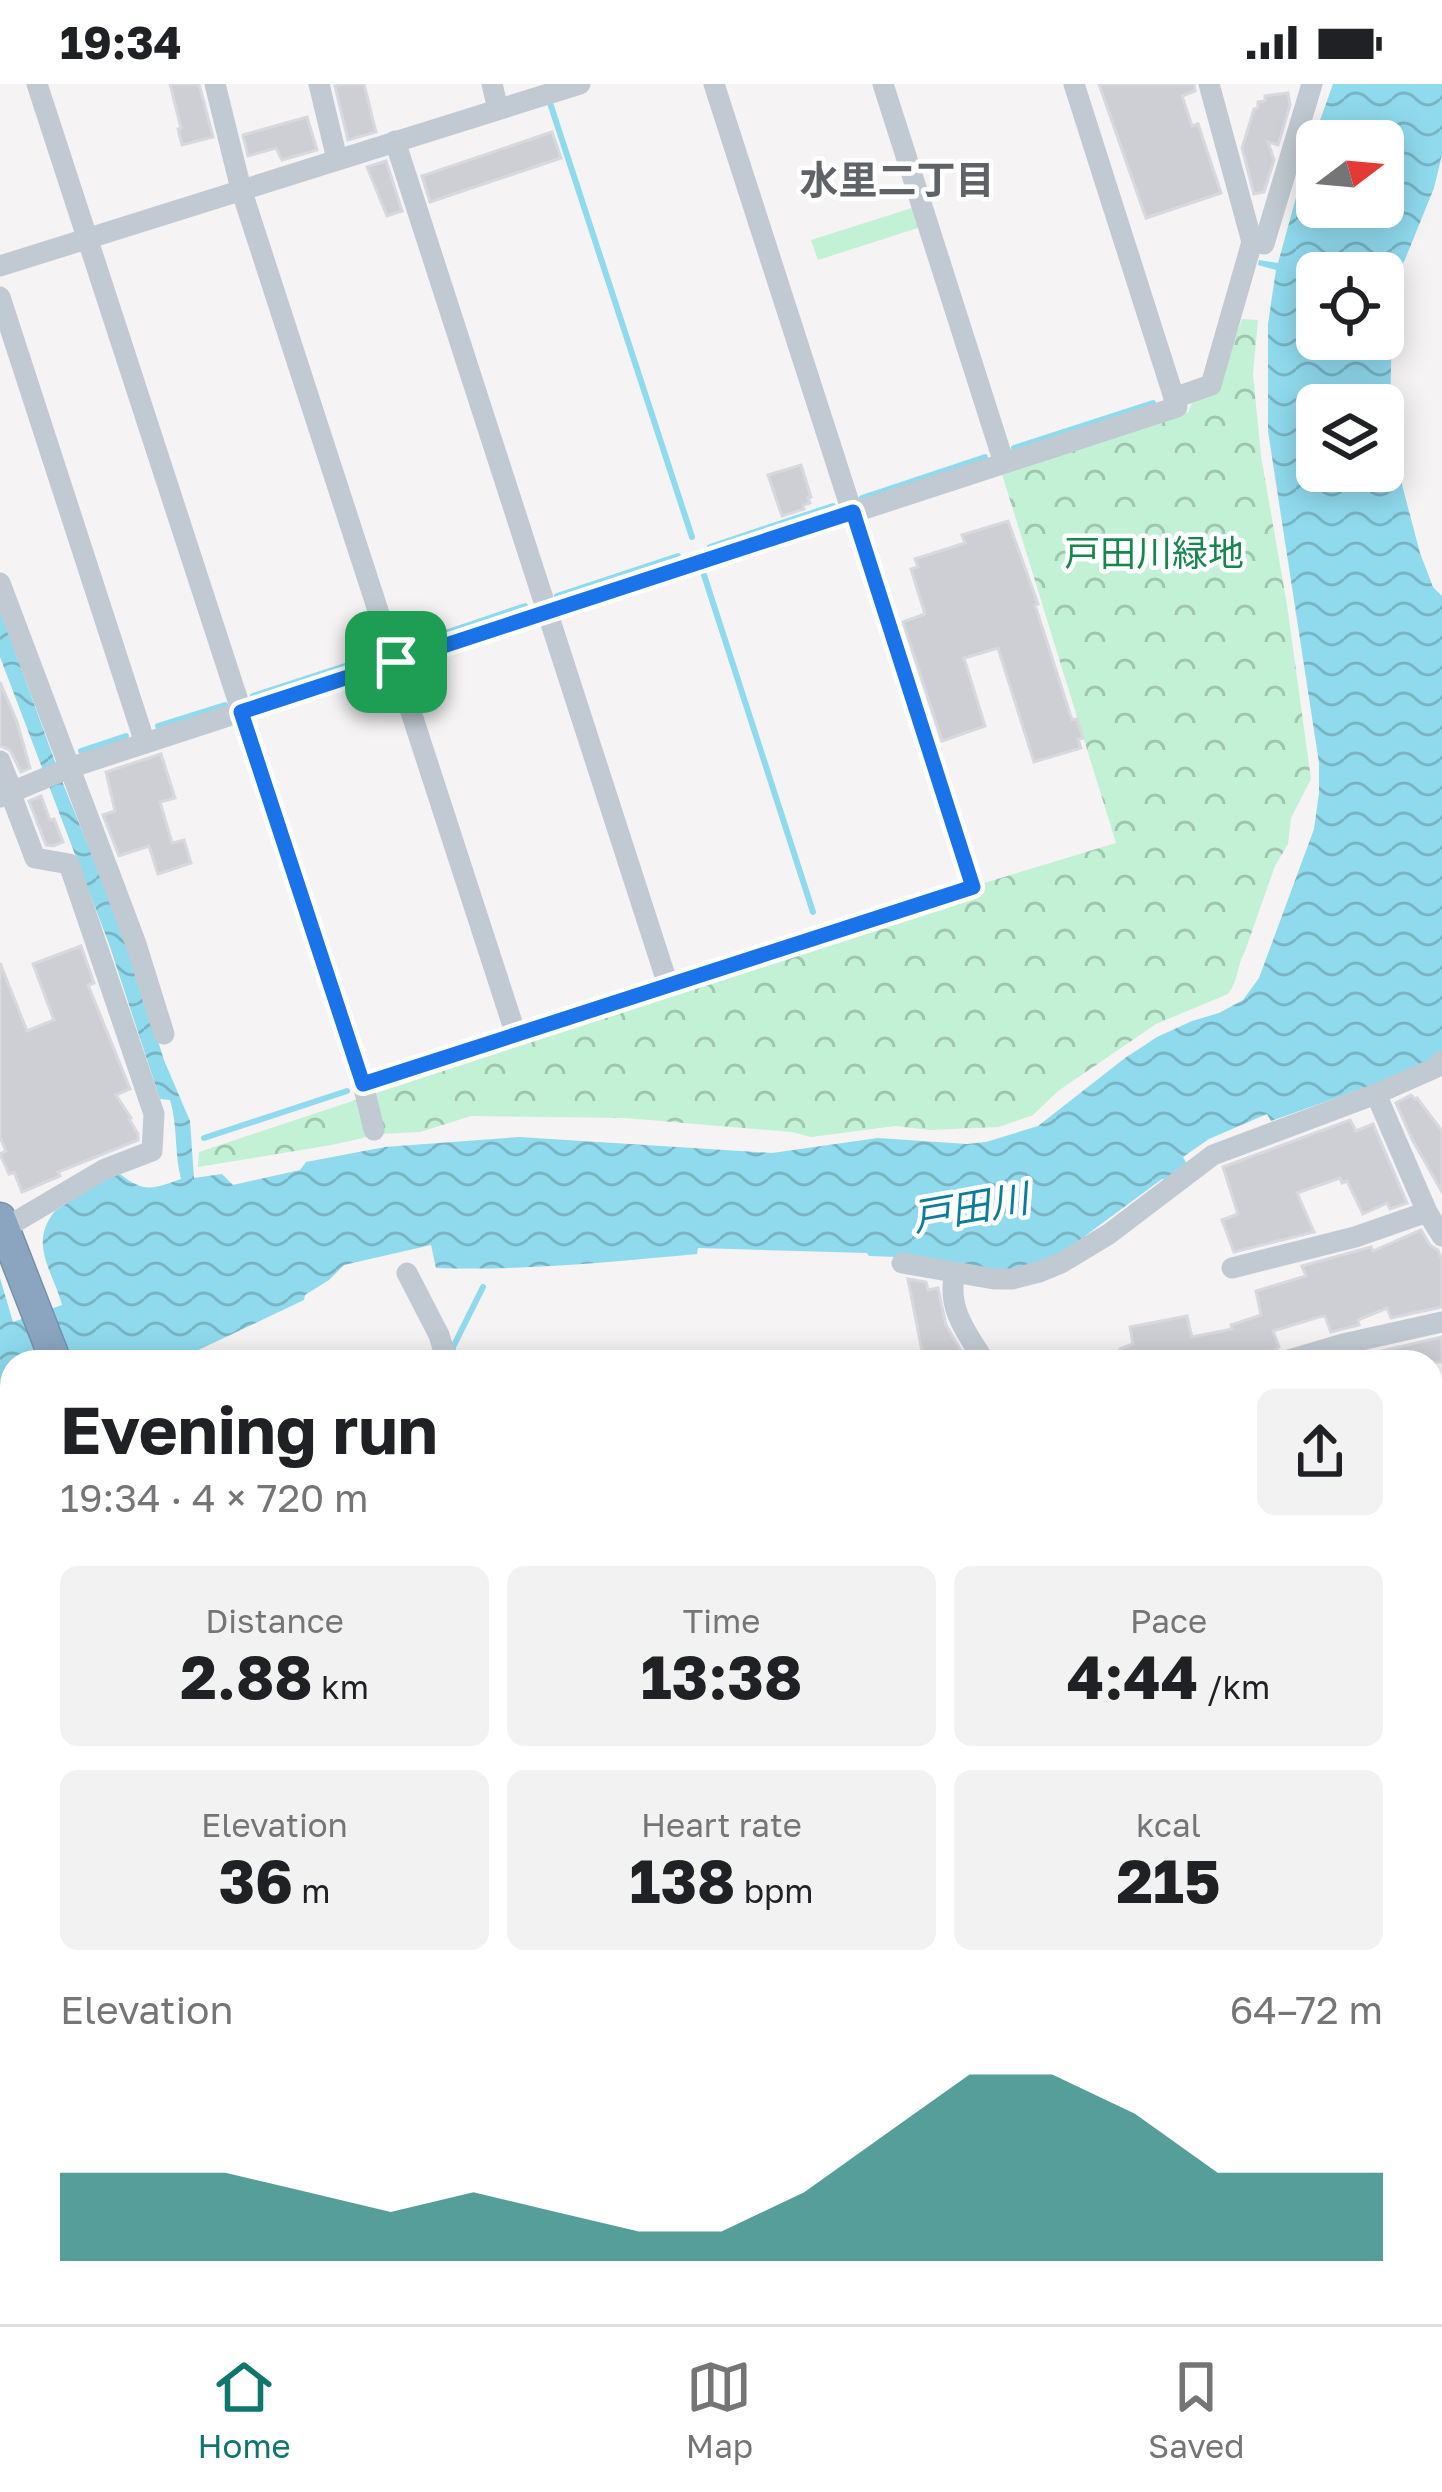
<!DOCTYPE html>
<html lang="en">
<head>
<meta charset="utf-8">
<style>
	body { margin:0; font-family:"Golos Text","Noto Sans JP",sans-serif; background:#f2f2f2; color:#202124; height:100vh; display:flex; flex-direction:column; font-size:45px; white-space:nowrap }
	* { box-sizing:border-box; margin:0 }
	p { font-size:39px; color:#757577 }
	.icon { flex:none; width:66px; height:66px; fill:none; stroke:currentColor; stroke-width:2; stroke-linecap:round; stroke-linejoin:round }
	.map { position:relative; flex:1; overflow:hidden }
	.drawer { position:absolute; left:0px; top:1266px; width:1443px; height:975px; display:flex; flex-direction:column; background:#fff; border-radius:36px 36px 0 0; box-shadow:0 6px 30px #0003 }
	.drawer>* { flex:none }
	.needle { width:78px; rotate:74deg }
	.buttons { position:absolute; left:1296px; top:36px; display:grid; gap:24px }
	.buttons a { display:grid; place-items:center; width:108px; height:108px; border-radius:18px; background:#fff; box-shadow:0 6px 30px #0003; font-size:60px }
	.pin { position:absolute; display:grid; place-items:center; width:102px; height:102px; color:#fff; margin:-51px; border-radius:24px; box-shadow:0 6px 18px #0006 }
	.round { display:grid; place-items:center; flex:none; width:126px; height:126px; border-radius:18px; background:#f2f2f2 }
	.headline { display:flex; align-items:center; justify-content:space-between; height:204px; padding:0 60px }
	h1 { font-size:66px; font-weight:700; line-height:90px }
	.stats { display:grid; grid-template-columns:repeat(3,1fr); gap:18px; height:204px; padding:12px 60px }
	.stats div { display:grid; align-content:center; border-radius:18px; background:#f2f2f2; text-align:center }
	.stats b { font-size:60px; font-weight:700 }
	.stats small { font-size:33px; font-weight:400 }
	.stats p { font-size:33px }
	.chart { height:336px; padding:24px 60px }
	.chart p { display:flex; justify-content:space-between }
	.chart svg { width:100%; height:216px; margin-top:12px; fill:#0f766e; opacity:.7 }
	.status { display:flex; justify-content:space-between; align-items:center; height:84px; padding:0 60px; background:#fff; direction:ltr }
	.status svg { height:33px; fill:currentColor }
	.tab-bar { display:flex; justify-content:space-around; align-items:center; height:168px; border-top:3px solid #e0e0e0; background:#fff; font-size:33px; color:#757577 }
	.tab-bar a { display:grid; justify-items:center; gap:6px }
	.tab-bar .current { color:#0f766e }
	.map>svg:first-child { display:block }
	.grass { fill:#c3f1d5 }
	.park { fill:url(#park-crowns) }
	.water { fill:url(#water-waves); fill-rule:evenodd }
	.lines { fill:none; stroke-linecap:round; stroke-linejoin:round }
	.stream { stroke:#90daee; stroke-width:6 }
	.building { fill:#cdcfd5; stroke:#d7d9de; stroke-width:3 }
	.highway-casing { stroke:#7690ad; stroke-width:33 }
	.minor { stroke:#c1cad2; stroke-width:21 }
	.highway { stroke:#8ba5c1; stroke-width:30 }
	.route-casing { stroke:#fff; stroke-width:24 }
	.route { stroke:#1a73e8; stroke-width:15 }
	.labels { text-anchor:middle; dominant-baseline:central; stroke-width:9; stroke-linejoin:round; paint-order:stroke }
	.park-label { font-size:36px; fill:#17864f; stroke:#fff }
	.neighbourhood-label { font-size:39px; font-weight:bold; fill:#5f6368; stroke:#fff }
	.water-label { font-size:39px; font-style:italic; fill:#0c7c9b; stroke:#fff }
</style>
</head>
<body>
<div class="status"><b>19:34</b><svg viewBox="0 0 49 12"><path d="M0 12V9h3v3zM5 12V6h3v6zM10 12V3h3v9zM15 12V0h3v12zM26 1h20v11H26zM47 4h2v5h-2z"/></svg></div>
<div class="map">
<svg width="1442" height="2240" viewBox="0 0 1442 2240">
	<defs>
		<pattern id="park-crowns" width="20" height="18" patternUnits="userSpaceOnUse" patternTransform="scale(3)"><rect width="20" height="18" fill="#c3f1d5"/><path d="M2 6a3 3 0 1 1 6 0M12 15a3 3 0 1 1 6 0" fill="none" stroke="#a0c6b0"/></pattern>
		<pattern id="water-waves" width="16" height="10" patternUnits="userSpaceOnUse" patternTransform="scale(3)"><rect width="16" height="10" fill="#90daee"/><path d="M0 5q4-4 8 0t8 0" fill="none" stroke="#78b4c4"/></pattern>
	</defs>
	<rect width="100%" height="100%" fill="#f5f3f3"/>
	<path class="grass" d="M915,123L921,143L818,176L811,156Z"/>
	<path class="park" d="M1242,235L1258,236L1253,290L1261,372L1287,521L1311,695L1291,734L1288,760L1275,782L1245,867C1237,881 1238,898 1228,910L1156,940L1058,1007L1033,1031L999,1043L930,1046L895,1042L811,1053L792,1048L625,1034L471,1032L420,1048L381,1050L331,1061L198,1083L199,1068L985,807L984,799L1116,759L1002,390L1188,328L1194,314L1215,308Z"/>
	<g class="water">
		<path d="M1333,0H1442V71L1434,104L1397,195L1392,241L1390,327L1401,397L1420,469L1433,503L1442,512V968L1426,982L1271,1037L1267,1030L1209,1055L1183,1073L1187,1080L1166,1096L1162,1095L1085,1152L1086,1157L1029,1183L997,1187L928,1174L869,1172L867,1169L698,1164L697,1170C610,1178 523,1187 436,1184L431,1161L344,1181L329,1196L305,1211L304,1216L173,1278H12V1466L0,1498V1194L13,1238L62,1221C53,1187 28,1160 55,1127L106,1094L120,1090C144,1109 153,1105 181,1095C174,1068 178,1042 170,1016L160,1015L109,860L0,573V526L62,697L127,858L164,976L190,1037L194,1094L222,1090L233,1101L300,1086L306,1078L385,1063L519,1053L772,1069L878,1054L967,1060L986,1058L1038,1042L1125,974L1157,953L1192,937L1219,929L1243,916L1259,894L1314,745L1319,709V679L1268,347V240L1276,186L1258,181L1259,176L1278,179L1308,70ZM1317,57H1383V123H1317ZM1317,189H1383V255H1317ZM1317,321H1383V387H1317Z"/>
		<path d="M0,1899L12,1901V2229H127L128,2238L118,2240H0Z"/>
	</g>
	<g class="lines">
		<g class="stream">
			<path d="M549,16L692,453"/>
			<path d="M1014,364L1153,319"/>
			<path d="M862,414L985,373"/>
			<path d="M710,463L833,422"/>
			<path d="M704,491L813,828"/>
			<path d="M557,512L678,472"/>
			<path d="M404,563L525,522"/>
			<path d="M253,612L376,572"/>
			<path d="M158,642L225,621"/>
			<path d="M81,667L126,652"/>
			<path d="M204,1054L347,1007"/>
			<path d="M453,1268V1263L483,1203"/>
		</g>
	</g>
	<g class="building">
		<path d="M170,0H199L213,53L182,61L178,45L181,44Z"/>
		<path d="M344,0H364L376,48L348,56L335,2Z"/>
		<path d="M1099,0H1194L1195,7L1182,12L1192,42L1198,40L1221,109L1146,134Z"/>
		<path d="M1288,9L1290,21L1278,61L1268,58L1274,76L1264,108L1254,110L1242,64L1254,25L1258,24V18L1265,17V12Z"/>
		<path d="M307,33L317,66L282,76L276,64L248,72L243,51Z"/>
		<path d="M552,48L561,74L430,118L422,92Z"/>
		<path d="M386,77L402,127L387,132L367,83Z"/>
		<path d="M801,381L811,413L808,414L810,419L803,421L804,425L782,432L768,391Z"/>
		<path d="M1008,437L1038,520L1035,521L1072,636L1077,635L1083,654L1078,655L1081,664L1034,678L998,564L964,574L985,642L942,657L903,538L925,530L911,485L918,483L915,475L965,459L962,451Z"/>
		<path d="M0,598L17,638L30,684L21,688L10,666L0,662Z"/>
		<path d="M161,670L175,714L160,718L172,759L184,756L191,779L158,790L149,762L119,772L103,731L115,727L106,688Z"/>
		<path d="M41,712L50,736L54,735L63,758L53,762L46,761L29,717Z"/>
		<path d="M81,862L94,899L88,901L130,1005L116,1011L131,1034L129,1035L138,1050V1056L58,1088L60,1092L22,1108L14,1088L9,1090L0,1070L6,1067L0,1053V879L27,947L54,936L33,880Z"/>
		<path d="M1411,1011L1415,1015L1417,1014L1442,1047V1108L1412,1055L1396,1019Z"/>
		<path d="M1350,1036L1356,1047L1373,1040L1407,1119L1390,1125L1387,1119L1363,1130L1347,1097L1342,1099L1340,1094L1297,1109L1314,1148L1234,1168L1222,1136L1238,1130L1223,1083Z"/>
		<path d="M1421,1146L1430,1161L1438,1166L1442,1176V1223L1391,1234L1387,1224L1358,1236L1359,1241L1331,1248L1325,1232L1319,1233L1273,1247L1279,1263L1270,1270L1242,1277L1240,1269L1181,1278H1124L1120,1265L1133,1260L1130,1243L1187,1232L1192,1253L1232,1245L1231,1241L1261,1231L1256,1207L1306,1192L1302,1182L1371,1163L1373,1167Z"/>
		<path d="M908,1195L926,1198L928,1206L938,1204L946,1241L967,1277L924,1278Z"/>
		<path d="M1442,1253V1278H1338L1347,1275Z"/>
	</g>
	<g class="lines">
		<defs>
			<g id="highway">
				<path d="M0,1134L56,1278"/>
				<path d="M1431,2048L1442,2041"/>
				<path d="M1431,2075L1442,2067"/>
				<path d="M1431,2121L1442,2114"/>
				<path d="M1431,2150L1442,2142"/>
				<path d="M1431,2189L1442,2182"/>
				<path d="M353,2229L356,2240"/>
				<path d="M384,2229L387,2240"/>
				<path d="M1123,2240L1143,2229"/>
				<path d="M1173,2240L1194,2229"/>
				<path d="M1239,2240L1257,2229"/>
				<path d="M1297,2240L1314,2229"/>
				<path d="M1350,2240L1369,2229"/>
			</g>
		</defs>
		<use href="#highway" class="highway-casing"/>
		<g class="minor">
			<path d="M37,0L363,1000L374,1046"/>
			<path d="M215,0L241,105L516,951"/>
			<path d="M319,0L337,75"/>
			<path d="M492,0L498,25"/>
			<path d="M883,0L1004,379"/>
			<path d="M395,57L668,901"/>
			<path d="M1252,158L1264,160L1312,0"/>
			<path d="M0,182L580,0"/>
			<path d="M0,213L145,659"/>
			<path d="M1174,314L1211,301L1252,158L1209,0"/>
			<path d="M0,499L136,860L164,950"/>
			<path d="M0,677L12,707"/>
			<path d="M0,713L69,684L1177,323L1074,0"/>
			<path d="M363,1000L973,803L714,0"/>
			<path d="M1376,1010L1427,1128L1442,1152"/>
			<path d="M0,1147L105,1085L152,1067L154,1030L69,780L35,774L10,708"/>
			<path d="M902,1179L994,1195H1012L1039,1188L1061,1179L1109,1150L1213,1071L1376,1010L1435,984L1442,977"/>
			<path d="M1232,1184L1355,1153L1427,1128"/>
			<path d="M407,1189L439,1251L447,1278"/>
			<path d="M955,1189C946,1223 967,1250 985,1278"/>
			<path d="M1282,1278L1343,1260L1442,1238"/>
			<path d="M1431,1574L1442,1571"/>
			<path d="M1431,1626L1442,1662"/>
			<path d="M1431,1904L1442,1897"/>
			<path d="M1431,2008L1442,2001"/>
			<path d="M1431,2220L1442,2213"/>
			<path d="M723,2229L727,2240"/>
			<path d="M571,2240L574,2229"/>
			<path d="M852,2240L872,2229"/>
			<path d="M1024,2240L1045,2229"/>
			<path d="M1398,2240L1416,2229"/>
		</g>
		<use href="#highway" class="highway"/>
	</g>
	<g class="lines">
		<defs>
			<path id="route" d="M853,428L973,803L363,1000L241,628Z"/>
		</defs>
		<use href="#route" class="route-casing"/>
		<use href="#route" class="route"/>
	</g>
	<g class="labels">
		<g class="park-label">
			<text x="1154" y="468">戸田川緑地</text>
		</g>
		<g class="neighbourhood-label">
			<text x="897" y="95">水里二丁目</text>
		</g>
		<g class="water-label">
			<text transform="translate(970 1123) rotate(-10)">戸田川</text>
		</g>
	</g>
</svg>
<div class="buttons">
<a><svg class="needle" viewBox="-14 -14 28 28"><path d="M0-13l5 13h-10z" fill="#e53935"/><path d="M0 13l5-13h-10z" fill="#757577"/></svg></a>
<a><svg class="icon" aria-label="locate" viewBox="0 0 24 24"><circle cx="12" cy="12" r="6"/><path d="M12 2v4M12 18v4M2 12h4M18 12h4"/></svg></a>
<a><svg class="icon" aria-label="layers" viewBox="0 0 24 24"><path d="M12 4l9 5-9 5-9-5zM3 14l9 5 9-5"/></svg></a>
</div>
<div class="pin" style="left:396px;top:578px;background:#1e9e55"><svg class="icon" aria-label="arrive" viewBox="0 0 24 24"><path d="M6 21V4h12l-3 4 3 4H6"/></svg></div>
<section class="drawer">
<div class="headline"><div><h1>Evening run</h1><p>19:34 · 4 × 720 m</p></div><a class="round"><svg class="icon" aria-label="share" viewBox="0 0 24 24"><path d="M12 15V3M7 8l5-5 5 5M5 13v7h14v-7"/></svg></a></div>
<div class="stats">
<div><p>Distance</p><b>2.88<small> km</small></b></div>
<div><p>Time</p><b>13:38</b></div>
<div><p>Pace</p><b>4:44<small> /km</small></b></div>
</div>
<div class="stats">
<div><p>Elevation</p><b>36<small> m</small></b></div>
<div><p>Heart rate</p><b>138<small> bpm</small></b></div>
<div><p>kcal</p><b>215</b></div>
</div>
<div class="chart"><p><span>Elevation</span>64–72 m</p>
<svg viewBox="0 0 160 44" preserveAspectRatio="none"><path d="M0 44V26L10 26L20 26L30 30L40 34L50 30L60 34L70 38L80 38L90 30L100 18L110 6L120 6L130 14L140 26L150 26L160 26V44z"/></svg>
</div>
</section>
</div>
<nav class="tab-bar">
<a class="current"><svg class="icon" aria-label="home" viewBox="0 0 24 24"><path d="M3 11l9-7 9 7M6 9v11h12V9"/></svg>Home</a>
<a><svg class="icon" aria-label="map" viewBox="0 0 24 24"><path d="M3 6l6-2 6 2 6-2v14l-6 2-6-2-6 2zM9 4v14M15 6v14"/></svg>Map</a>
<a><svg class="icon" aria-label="saved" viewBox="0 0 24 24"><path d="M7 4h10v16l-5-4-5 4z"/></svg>Saved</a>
</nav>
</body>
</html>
